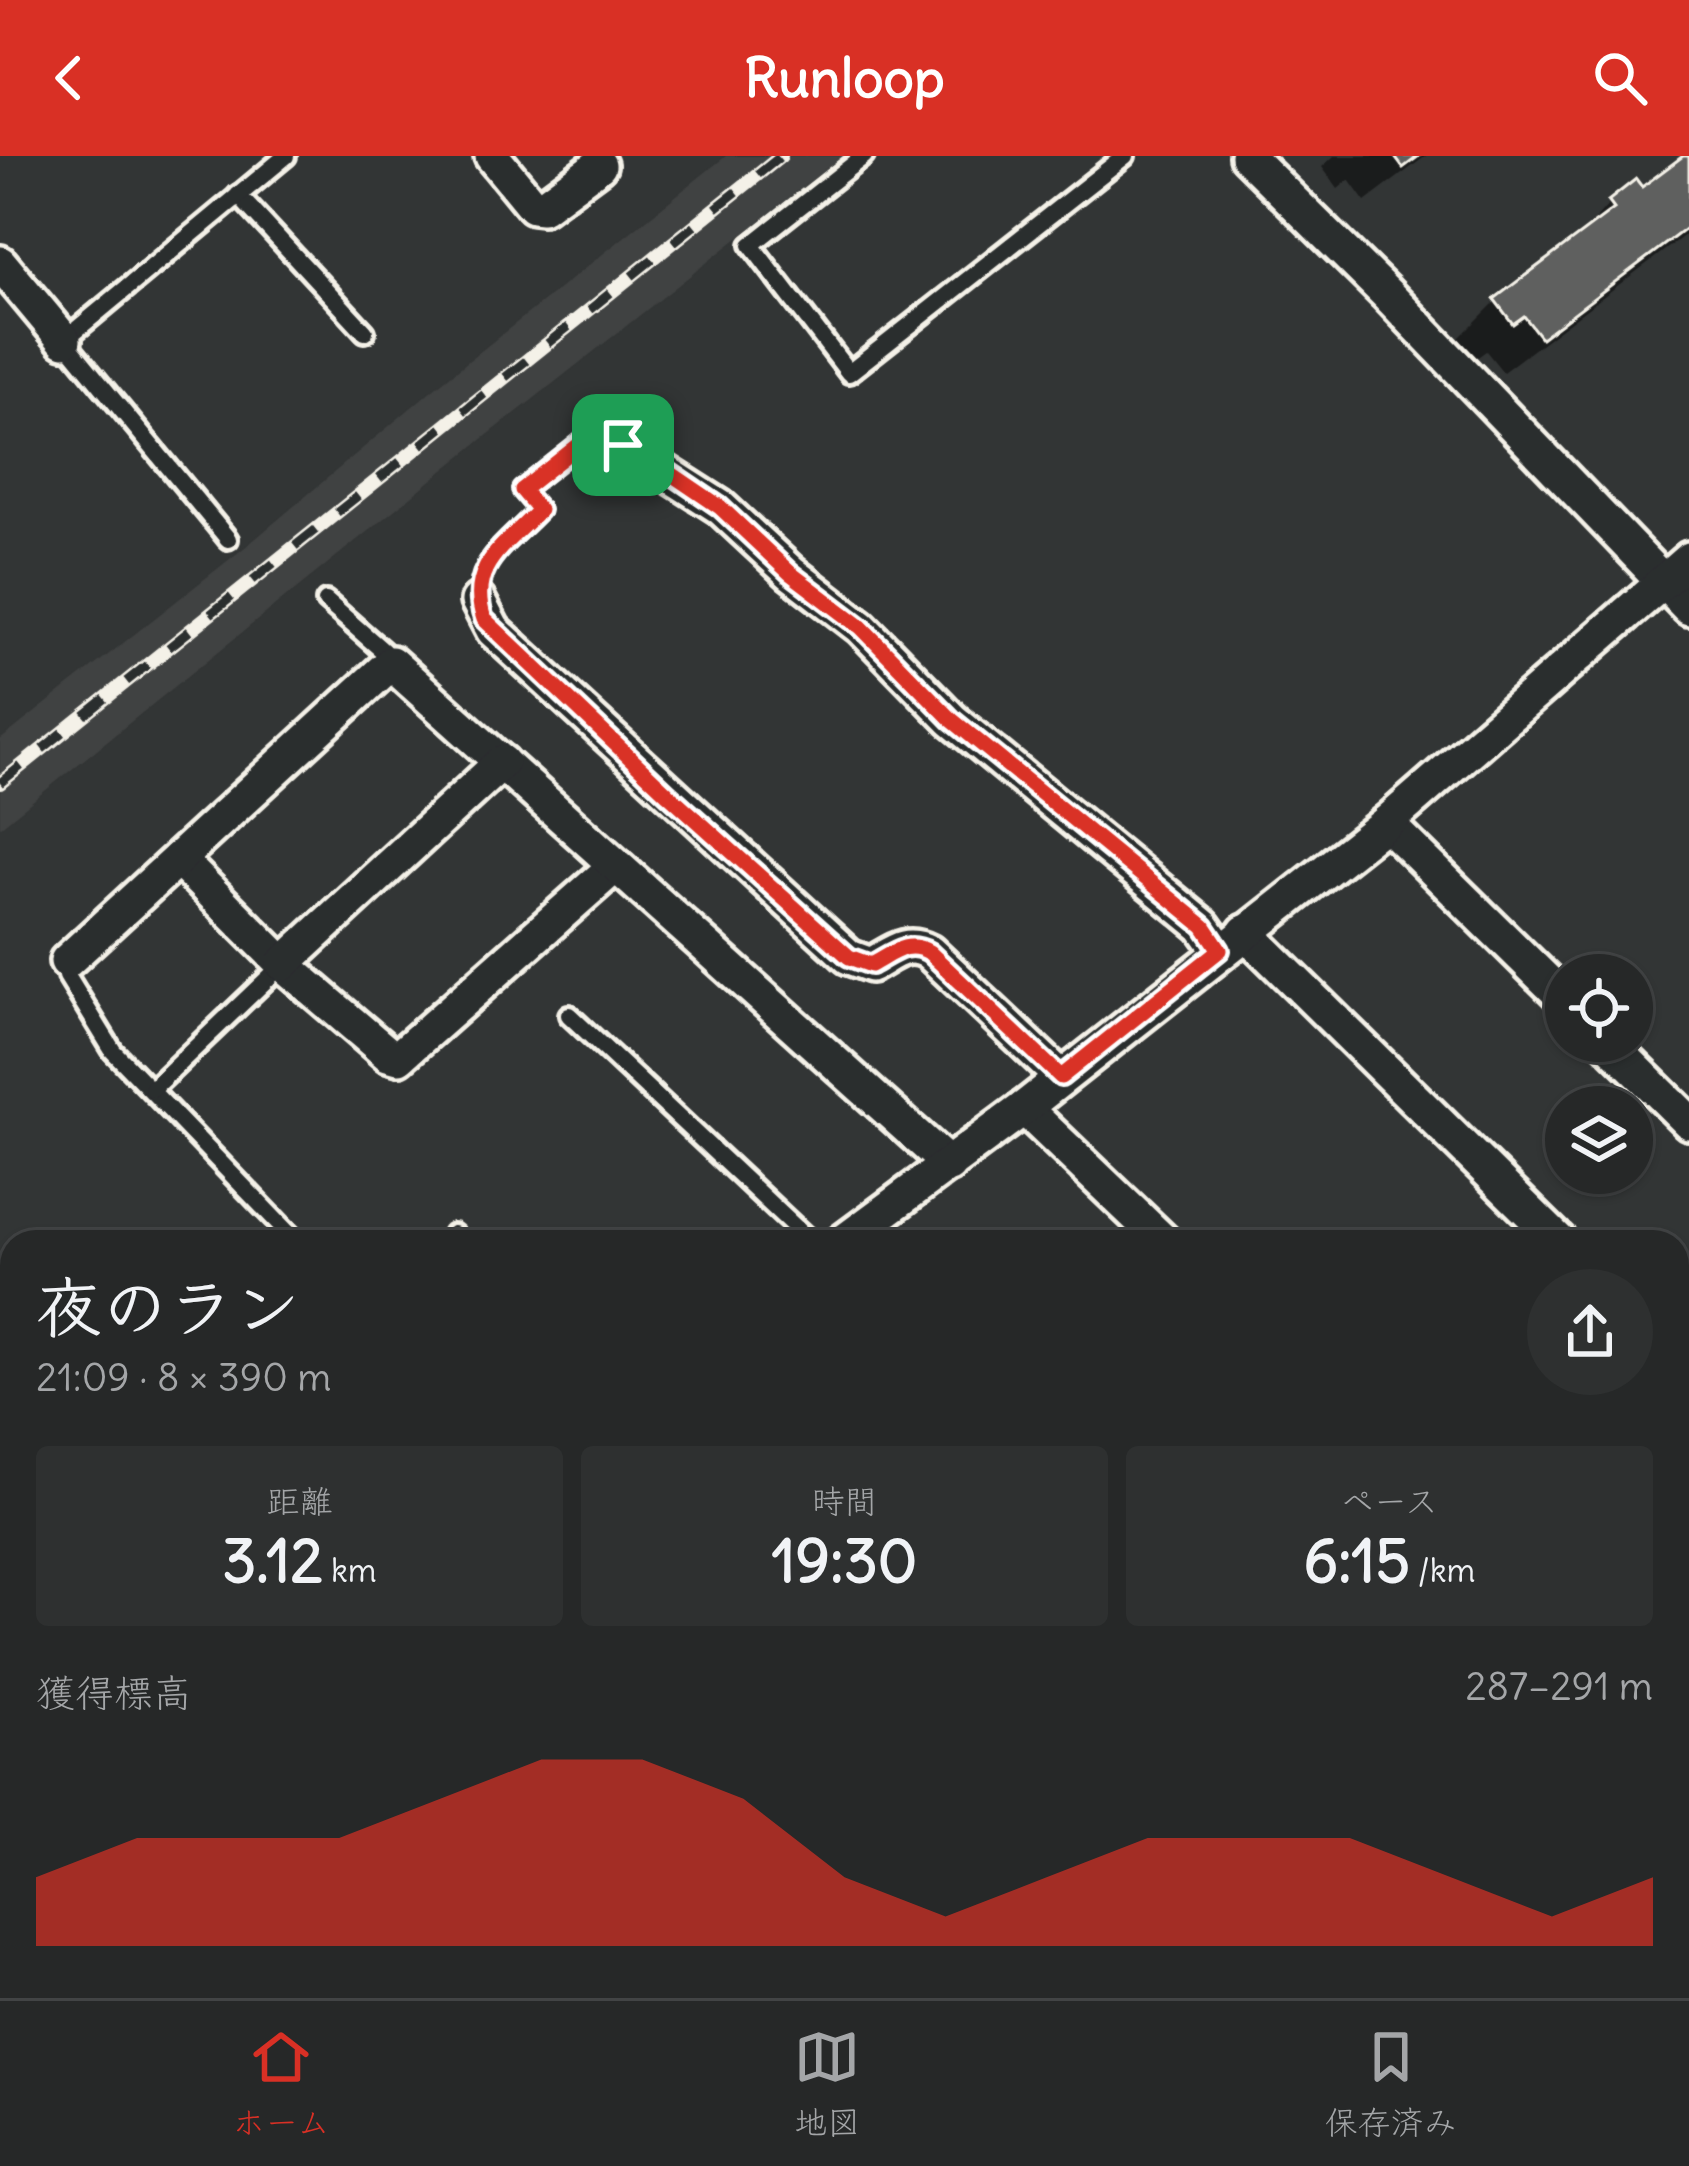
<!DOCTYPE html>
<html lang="ja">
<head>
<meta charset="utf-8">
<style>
	body { margin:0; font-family:Delius,"Klee One",sans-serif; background:#2e3030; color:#f1f3f6; height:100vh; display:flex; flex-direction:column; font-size:45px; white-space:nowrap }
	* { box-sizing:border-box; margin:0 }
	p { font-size:39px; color:#a4a6a8 }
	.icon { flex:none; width:66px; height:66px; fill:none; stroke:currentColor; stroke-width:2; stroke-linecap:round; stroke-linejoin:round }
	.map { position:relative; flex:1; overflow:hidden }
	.sheet { position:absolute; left:0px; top:1074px; width:1689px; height:768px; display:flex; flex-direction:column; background:#262828; border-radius:36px 36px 0 0; box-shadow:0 3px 9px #0004,0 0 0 3px #424445 }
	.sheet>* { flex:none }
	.buttons { position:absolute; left:1545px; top:798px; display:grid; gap:24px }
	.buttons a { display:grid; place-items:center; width:108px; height:108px; border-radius:50%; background:#262828; box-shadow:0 3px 9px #0004,0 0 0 3px #424445; font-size:60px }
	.pin { position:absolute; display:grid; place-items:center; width:102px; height:102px; color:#fff; margin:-51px; border-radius:24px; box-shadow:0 6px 18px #0006 }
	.round { display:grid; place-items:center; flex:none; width:126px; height:126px; border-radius:63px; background:#2e3030 }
	.head { display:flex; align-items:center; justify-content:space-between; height:204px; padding:0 36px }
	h1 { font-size:66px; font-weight:700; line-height:90px }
	.figures { display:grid; grid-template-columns:repeat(3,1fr); gap:18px; height:204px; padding:12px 36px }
	.figures div { display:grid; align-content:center; border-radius:12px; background:#2e3030; text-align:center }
	.figures b { font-size:60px; font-weight:700 }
	.figures small { font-size:33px; font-weight:400 }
	.figures p { font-size:33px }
	.chart { height:336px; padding:24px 36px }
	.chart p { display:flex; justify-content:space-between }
	.chart svg { width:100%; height:216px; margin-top:12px; fill:#d93025; opacity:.7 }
	header { display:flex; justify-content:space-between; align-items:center; height:156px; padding:0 36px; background:#d93025; color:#fff; font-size:54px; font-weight:700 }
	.tabs { display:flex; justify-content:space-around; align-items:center; height:168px; border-top:3px solid #424445; background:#262828; font-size:33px; color:#a4a6a8 }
	.tabs a { display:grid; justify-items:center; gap:6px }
	.tabs .selected { color:#d93025 }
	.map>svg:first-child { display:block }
	.built { fill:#404242 }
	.shadow { fill:#0007 }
	.building { fill:#5f605f; stroke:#f4f1e8; stroke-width:3 }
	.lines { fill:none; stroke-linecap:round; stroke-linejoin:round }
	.lane-casing { stroke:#f4f1e8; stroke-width:26 }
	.street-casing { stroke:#f4f1e8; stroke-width:42 }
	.secondary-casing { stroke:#f4f1e8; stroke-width:57 }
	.path { stroke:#f4f1e8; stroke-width:6; stroke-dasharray:9 9; stroke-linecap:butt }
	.lane { stroke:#2a2d2e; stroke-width:16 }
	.street { stroke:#2a2d2e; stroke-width:33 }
	.secondary { stroke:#2a2d2e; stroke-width:48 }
	.rail-casing { stroke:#f4f1e8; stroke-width:14 }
	.rail { stroke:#2a2d2e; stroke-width:9; stroke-dasharray:27; stroke-linecap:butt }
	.route-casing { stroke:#fff; stroke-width:24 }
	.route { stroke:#d93025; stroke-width:15 }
</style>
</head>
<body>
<header><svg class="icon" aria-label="back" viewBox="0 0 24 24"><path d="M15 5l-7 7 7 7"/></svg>Runloop<svg class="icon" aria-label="search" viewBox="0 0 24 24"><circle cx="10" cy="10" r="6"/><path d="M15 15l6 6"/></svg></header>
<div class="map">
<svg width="1689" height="1842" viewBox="0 0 1689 1842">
	<rect width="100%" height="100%" fill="#323535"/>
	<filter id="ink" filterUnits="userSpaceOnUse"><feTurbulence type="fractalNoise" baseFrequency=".00833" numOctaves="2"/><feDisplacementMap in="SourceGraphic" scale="24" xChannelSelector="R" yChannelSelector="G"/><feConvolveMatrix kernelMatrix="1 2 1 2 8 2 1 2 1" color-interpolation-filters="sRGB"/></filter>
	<g filter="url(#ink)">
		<g class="built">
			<path d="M726,0H842L480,285L0,671V584L249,388L432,234Z"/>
			<path d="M100,1830H182L174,1842H116Z"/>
		</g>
		<g class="shadow">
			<path d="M1334,0H1426L1365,46L1349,24L1338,33L1322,11Z"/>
			<path d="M1689,0V76L1503,216L1486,195L1475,203L1459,182L1496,145L1575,86L1610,47L1635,28L1641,36Z"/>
			<path d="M1689,1326V1391L1677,1378V1338Z"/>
			<path d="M1689,1481V1532L1677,1517V1489Z"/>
			<path d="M1679,1655L1689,1667V1722L1677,1732Z"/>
		</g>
		<g class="building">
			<path d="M1394,0H1419L1403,12Z"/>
			<path d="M1683,0H1689V70L1541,182L1524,160L1513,168L1494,143L1614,53L1608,45L1636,23L1642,31Z"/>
			<path d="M1689,1322V1353L1677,1341V1334Z"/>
			<path d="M1689,1477V1505L1677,1491V1486Z"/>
			<path d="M1680,1651L1689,1662V1724L1683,1729L1677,1723Z"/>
		</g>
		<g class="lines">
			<defs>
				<g id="lane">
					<path d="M864,0L751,89L849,217L1125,0"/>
					<path d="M238,39L365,176"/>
					<path d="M228,383L64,184L286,0"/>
					<path d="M326,445L383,495L391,507"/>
					<path d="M67,805V820L113,895L291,1080L290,1086"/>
					<path d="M569,859L811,1086"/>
					<path d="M152,933L283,808"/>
					<path d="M453,1078L462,1086"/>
					<path d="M0,1407L12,1394"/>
				</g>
				<g id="street">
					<path d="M492,0L533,50L542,51L599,9"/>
					<path d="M1247,0L1386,137L1689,452"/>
					<path d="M0,107L64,184"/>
					<path d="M623,289L720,351L791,417L861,471L952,564L1203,770L1220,794"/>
					<path d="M478,445L493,474L849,801L871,809C892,798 905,783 929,796L1061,921"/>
					<path d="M1386,667L1566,844"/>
					<path d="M178,703L283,808L388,898L399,901L615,710"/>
					<path d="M1245,776L1560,1086"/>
					<path d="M67,805L391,507L949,1009"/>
					<path d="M283,808L502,606"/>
					<path d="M1607,885L1689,966"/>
					<path d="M1024,952L1164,1086"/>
					<path d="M843,1086L1024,952L1386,667L1689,403"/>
					<path d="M1677,1158L1689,1148"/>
					<path d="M1677,1622L1689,1637"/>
				</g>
				<g id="secondary">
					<path d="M0,1428L12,1437"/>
					<path d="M532,1830L551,1842"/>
					<path d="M226,1842L235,1830"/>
				</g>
			</defs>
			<use href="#lane" class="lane-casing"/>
			<use href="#street" class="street-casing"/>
			<use href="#secondary" class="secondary-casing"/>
			<path class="path" d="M482,414L539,354L522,334L591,280"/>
			<use href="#lane" class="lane"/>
			<use href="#street" class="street"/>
			<use href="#secondary" class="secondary"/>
			<defs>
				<path id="rail" d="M0,627L781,0"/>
			</defs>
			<use href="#rail" class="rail-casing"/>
			<use href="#rail" class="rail"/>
		</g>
	</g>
	<g class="lines" filter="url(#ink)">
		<defs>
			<path id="route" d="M590,280L645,300L720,351L790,417L861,471L952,564L1204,770L1220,794L1061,921L929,796C906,783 892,798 871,809L849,801L668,638L484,463C466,410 506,389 539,354L522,334Z"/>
		</defs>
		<use href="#route" class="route-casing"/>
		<use href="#route" class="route"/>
	</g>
</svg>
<div class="buttons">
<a><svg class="icon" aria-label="locate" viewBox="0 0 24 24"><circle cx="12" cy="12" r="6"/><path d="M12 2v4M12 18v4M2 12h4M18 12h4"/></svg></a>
<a><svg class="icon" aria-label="layers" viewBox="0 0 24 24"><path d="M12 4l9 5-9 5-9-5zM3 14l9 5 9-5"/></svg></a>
</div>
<div class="pin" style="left:623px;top:289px;background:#1e9e55"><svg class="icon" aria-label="arrive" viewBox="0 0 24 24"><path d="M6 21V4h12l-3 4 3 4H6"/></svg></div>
<section class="sheet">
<div class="head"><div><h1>夜のラン</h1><p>21:09 · 8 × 390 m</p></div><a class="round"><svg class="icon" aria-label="share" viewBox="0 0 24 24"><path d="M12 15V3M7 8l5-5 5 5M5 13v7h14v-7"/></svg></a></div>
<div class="figures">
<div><p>距離</p><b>3.12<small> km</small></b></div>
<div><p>時間</p><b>19:30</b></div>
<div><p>ペース</p><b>6:15<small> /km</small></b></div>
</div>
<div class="chart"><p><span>獲得標高</span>287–291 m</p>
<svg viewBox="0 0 160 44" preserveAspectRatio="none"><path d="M0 44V30L10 22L20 22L30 22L40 14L50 6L60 6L70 14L80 30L90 38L100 30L110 22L120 22L130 22L140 30L150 38L160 30V44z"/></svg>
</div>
</section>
</div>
<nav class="tabs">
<a class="selected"><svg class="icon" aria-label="home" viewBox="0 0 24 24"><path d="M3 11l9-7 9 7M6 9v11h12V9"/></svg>ホーム</a>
<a><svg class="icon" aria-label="map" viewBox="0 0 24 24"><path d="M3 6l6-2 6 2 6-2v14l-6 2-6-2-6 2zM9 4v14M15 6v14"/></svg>地図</a>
<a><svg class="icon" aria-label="saved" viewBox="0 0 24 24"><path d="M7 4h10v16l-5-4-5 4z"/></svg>保存済み</a>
</nav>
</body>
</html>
